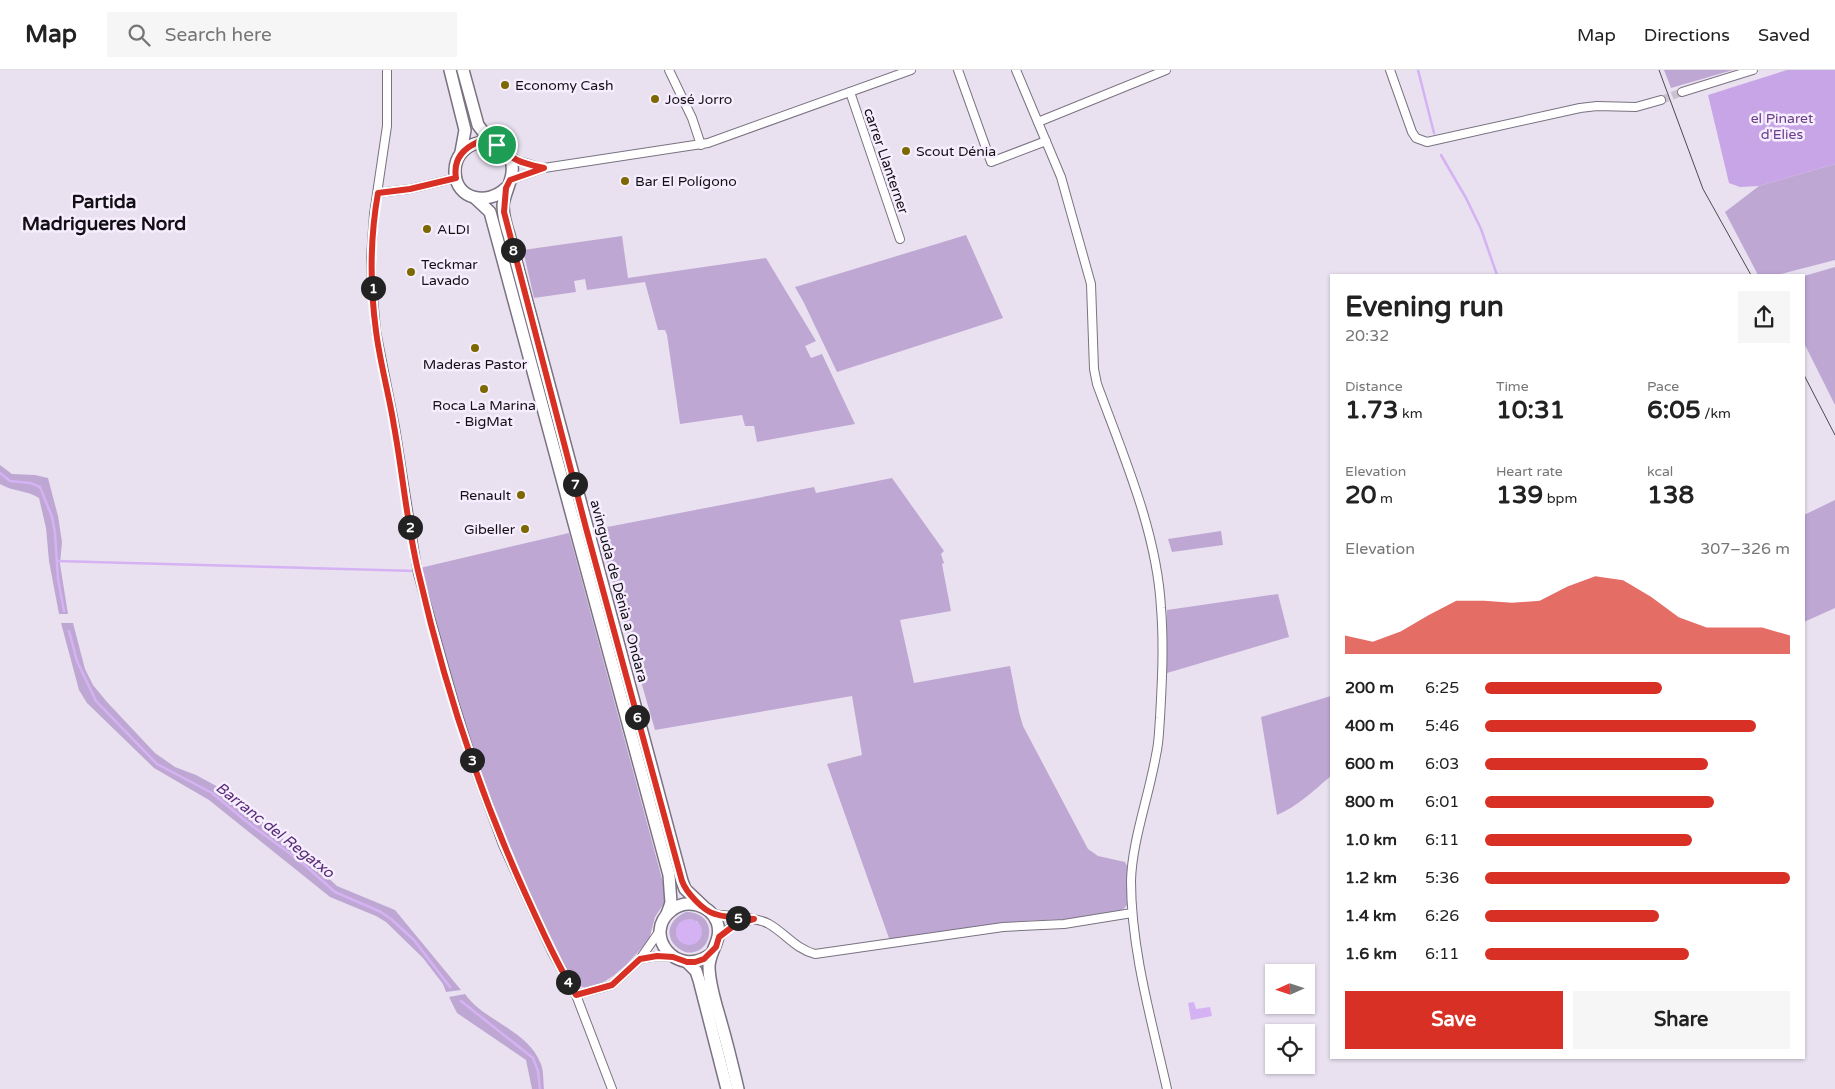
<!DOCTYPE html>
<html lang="en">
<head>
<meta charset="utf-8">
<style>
	body { margin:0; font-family:"Varela Round",sans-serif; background:#f6f6f6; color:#222; height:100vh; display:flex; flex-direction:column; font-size:19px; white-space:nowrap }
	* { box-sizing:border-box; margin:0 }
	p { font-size:16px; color:#767676 }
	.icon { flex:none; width:28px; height:28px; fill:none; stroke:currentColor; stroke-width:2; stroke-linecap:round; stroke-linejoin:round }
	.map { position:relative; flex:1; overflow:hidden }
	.panel { position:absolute; left:1330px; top:204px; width:475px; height:785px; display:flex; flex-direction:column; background:#fff; border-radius:0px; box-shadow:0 1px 4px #0004 }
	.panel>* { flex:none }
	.needle { width:32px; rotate:267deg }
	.fabs { position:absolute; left:1265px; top:894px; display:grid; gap:10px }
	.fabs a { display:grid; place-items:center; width:50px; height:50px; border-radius:0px; background:#fff; box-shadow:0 1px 4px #0004; font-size:25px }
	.pin { position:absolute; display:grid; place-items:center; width:42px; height:42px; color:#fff; margin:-21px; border:2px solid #fff; border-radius:50%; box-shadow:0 1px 5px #0007 }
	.km { position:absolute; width:25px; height:25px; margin:-12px; border-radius:50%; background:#222; color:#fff; font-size:14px; line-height:25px; text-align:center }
	.round { display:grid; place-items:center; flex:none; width:52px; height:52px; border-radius:0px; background:#f6f6f6 }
	.summary { display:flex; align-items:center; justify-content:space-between; height:85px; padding:0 15px }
	h1 { font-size:28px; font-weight:800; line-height:38px }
	.metrics { display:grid; grid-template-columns:repeat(3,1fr); gap:8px; height:85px; padding:5px 15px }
	.metrics div { display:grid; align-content:center }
	.metrics b { font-size:25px; font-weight:800 }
	.metrics small { font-size:14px; font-weight:400 }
	.metrics p { font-size:14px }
	.chart { height:140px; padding:10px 15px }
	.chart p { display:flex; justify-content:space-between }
	.chart svg { width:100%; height:90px; margin-top:5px; fill:#d93025; opacity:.7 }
	.button { display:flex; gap:10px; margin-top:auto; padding:10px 15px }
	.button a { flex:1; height:58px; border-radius:0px; background:#d93025; color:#fff; font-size:20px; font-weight:800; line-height:58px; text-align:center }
	.button a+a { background:#f6f6f6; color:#222 }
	ul { padding:0 15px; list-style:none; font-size:16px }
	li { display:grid; grid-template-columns:80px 60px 1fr; align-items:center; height:38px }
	li i { height:12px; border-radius:6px; background:#d93025 }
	header { display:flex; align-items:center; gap:30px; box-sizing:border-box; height:70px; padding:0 25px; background:#fff; border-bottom:1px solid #e0e0e0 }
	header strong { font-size:24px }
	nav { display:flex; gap:28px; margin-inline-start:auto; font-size:18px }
	.search { width:350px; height:45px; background:#f6f6f6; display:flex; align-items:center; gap:12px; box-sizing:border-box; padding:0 18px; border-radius:0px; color:#767676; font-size:19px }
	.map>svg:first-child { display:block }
	.green { fill:#bfa7d3; fill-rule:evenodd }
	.forest { fill:#c8a5e6 }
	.water { fill:#d5b2f3 }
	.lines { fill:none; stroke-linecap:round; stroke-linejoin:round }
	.stream { stroke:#d5b2f3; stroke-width:2.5 }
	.minor-tunnel { stroke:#c9c2cf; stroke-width:8; stroke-dasharray:8 4; stroke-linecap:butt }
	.minor-casing { stroke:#7a7280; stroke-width:10 }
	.primary-casing { stroke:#7a7280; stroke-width:14 }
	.minor { stroke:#fff; stroke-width:8 }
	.primary { stroke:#fff; stroke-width:11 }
	.tram { stroke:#4d4950; stroke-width:1 }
	.route-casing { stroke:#fff; stroke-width:10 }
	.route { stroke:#d93025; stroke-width:6 }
	.poi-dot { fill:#7d6800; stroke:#f6eefe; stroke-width:2 }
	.labels { text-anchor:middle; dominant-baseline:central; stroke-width:5; stroke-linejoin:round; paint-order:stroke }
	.poi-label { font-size:14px; fill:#131015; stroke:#f6eefe; text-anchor:start }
	.park-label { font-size:14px; fill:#6a3e8b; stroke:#f6eefe }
	.street-label { font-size:14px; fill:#131015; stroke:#f6eefe }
	.water-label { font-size:15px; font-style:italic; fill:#582b77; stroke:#f6eefe }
	.district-label { font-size:19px; font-weight:bold; fill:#131015; stroke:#f6eefe }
</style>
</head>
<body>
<header>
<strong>Map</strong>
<div class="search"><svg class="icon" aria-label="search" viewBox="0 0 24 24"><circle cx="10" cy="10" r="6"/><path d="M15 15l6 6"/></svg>Search here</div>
<nav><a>Map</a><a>Directions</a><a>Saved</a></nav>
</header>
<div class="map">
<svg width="1835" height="1019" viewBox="0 0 1835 1019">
	<rect width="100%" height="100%" fill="#e9e1f0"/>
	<g class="green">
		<path d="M1664,0H1733L1671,18Z"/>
		<path d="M1835,94V190L1777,205H1758L1725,142L1759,116Z"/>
		<path d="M966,165L1003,248L837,302L804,233L795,217Z"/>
		<path d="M622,166L628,208L766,188L816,271L805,276L811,288L822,284L855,354L757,372L754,356H745L742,345L680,354L667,265L665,260H658L645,212L587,220L585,209L574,211L576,222L534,228L523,180Z"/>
		<path d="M1835,197V335L1804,273V206Z"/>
		<path d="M0,395L12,404L35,405L48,408L58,446L62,472L60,494L68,544H59L49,491L46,458L39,428C27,420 13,422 0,414Z"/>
		<path d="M892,408L944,481L941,484L944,493L942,494L951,541L900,550L914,613L1010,596L1019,642L1023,656L1088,779L1098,786L1125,792L1127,796V835C1119,847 1096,846 1083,847C1058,851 1032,849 1007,853C969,858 929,866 890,871L827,694L862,685L852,626L655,660L597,459L814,417L816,423Z"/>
		<path d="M1835,430V538L1804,552V445Z"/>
		<path d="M1221,461L1223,475L1172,482L1168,469Z"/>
		<path d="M569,463L665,820L664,833L655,847L649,870L626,895L613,906L602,913L586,918L576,915L556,885L506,775L457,631L420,498Z"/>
		<path d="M1278,524L1289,567L1167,603V540Z"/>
		<path d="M61,553H73L85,599L93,615L107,632L155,683L175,697L196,705L220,718L301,783L337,816L395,840L461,920L446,922L443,914L423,888L386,852L376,846L330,827L209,730L154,698L87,633L79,620Z"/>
		<path d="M1331,626V706C1314,720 1297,737 1277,745L1261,647Z"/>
		<path d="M686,842C721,842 713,888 685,882C680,880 676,877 673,873C664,859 674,847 686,842ZM697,851L701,858L693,874H685L677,862L679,854Z"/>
		<path d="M465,924C484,951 527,960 540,992C544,999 543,1011 544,1019H532L526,990L457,943L449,927Z"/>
	</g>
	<path class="forest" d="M1787,0H1835V94L1759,116L1740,117L1729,113L1708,25Z"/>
	<g class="water">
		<circle cx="689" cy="862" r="13"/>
		<path d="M1194,932L1196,939L1210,937L1212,946L1191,950L1188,933Z"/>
	</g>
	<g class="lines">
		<g class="stream">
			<path d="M1418,0L1434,63"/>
			<path d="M1441,85L1466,128L1481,159L1497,205"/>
			<path d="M0,403L10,411L30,413L40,417L52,447L55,463L58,509L64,541"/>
			<path d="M57,491L416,501"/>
			<path d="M69,561L77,591L96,631L157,694L212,723L247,752L300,791L335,822L381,842L391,849L414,870L450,917"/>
			<path d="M461,931L533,988L538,1001L540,1019"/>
		</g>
		<path class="minor-tunnel" d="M1661,30L1682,22"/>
		<defs>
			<g id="minor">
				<path d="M387,0V56L374,144L371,188L372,215L376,261L395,357L418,504L455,635L475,699L503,775L552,882L576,925L612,1019"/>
				<path d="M669,0L692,48L701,75"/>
				<path d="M958,0L991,92L1046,71"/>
				<path d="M1016,0L1061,107L1091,214L1094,299L1097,314C1123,385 1157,462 1161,538C1164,575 1162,612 1160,648C1159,660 1159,673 1156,685C1149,726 1132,771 1131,811C1131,880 1152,952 1167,1019"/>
				<path d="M1390,0L1412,62L1416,68L1427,72L1580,38L1597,36L1636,37L1661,30"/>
				<path d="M850,22L900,169"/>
				<path d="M1682,22L1753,0"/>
				<path d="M1038,52L1166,0"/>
				<path d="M509,85L519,91L542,98"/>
				<path d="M510,110L544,98L708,73L911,0"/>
				<path d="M378,123L410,119L456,108"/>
				<path d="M712,844C728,846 757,847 769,854C786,864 796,879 815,884L1003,857L1064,854L1132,843"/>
				<path d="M719,867L735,854L748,851"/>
				<path d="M640,889L657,886L673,887"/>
				<path d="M576,925L612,915L640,889L661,859"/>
			</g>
			<g id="primary">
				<path d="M450,0L465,60L461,82"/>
				<path d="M463,0L478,55L484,63L495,74"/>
				<path d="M506,118C488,136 456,130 455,102C454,70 500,60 511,90C516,106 505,120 503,135C503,145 506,156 509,165L682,811L685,819L704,837"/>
				<path d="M475,128L490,142L669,805L671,833L667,844"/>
				<path d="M711,884C676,910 641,863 672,840C687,828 710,835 717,852C723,869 710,880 709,896C709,916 717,937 722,956C728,977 733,998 738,1019"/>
				<path d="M687,892L696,901L699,910L727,1019"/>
			</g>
		</defs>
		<use href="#minor" class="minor-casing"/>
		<use href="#primary" class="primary-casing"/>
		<use href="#minor" class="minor"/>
		<use href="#primary" class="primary"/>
		<g class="tram">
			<path d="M1659,0L1703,119L1751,205"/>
			<path d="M1804,305L1835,365"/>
		</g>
	</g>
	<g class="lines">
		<defs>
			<path id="route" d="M478,72C499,71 500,82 517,90C525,94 535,96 544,98L510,110L506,118L504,142L586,458L682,811C686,822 703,841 715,844C727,848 741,848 754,849L736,854L719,867L716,877L704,889L695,892H687L673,887L657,886L640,889L612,915L576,925C556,892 541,858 525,823C479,722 444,614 419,505C407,456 403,405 394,356C389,324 380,293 376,261C370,216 370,168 378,123L410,119L456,108C453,90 462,79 478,72Z"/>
		</defs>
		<use href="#route" class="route-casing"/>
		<use href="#route" class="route"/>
	</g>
	<g class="poi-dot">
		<circle cx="505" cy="15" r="5"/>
		<circle cx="655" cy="29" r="5"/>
		<circle cx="906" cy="81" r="5"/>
		<circle cx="625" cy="111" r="5"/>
		<circle cx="427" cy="159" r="5"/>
		<circle cx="411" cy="202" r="5"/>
		<circle cx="475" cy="278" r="5"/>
		<circle cx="484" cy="319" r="5"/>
		<circle cx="521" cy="425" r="5"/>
		<circle cx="525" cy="459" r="5"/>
	</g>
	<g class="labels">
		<g class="poi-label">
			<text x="515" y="15">Economy Cash</text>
			<text x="665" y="29">José Jorro</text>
			<text x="916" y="81">Scout Dénia</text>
			<text x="635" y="111">Bar El Polígono</text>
			<text x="437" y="159">ALDI</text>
			<text x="421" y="194">Teckmar<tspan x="421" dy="16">Lavado</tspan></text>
			<text x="475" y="294" text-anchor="middle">Maderas Pastor</text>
			<text x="484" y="335" text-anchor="middle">Roca La Marina<tspan x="484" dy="16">- BigMat</tspan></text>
			<text x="511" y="425" text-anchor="end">Renault</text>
			<text x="515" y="459" text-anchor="end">Gibeller</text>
		</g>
		<g class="park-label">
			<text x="1782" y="48">el Pinaret<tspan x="1782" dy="16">d'Elies</tspan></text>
		</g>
		<g class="street-label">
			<text transform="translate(886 91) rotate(71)">carrer Llanterner</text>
			<text transform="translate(619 521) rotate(75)">avinguda de Dénia a Ondara</text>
		</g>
		<g class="water-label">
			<text transform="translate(275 760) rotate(38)">Barranc del Regatxo</text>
		</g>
		<g class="district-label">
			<text x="104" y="132">Partida<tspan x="104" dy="22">Madrigueres Nord</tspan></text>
		</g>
	</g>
</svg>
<div class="fabs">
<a><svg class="needle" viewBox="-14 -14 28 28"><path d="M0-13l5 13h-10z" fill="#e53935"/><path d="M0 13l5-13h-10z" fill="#767676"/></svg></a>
<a><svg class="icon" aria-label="locate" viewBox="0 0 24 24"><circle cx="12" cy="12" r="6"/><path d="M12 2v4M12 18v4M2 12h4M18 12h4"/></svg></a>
</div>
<div class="pin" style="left:497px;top:75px;background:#1e9e55"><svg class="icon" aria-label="arrive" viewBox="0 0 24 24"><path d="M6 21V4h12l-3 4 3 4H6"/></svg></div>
<b class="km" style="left:373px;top:218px">1</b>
<b class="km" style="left:410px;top:457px">2</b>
<b class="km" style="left:472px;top:690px">3</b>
<b class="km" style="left:568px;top:912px">4</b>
<b class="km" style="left:738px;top:848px">5</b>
<b class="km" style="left:637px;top:647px">6</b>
<b class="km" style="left:575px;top:414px">7</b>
<b class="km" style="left:513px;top:180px">8</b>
<section class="panel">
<div class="summary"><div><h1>Evening run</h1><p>20:32</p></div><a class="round"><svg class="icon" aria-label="share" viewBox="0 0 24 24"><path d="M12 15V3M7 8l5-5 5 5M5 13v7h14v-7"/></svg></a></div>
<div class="metrics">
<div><p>Distance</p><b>1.73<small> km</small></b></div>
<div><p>Time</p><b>10:31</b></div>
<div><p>Pace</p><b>6:05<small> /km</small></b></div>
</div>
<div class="metrics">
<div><p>Elevation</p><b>20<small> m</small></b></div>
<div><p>Heart rate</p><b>139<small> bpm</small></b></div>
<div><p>kcal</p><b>138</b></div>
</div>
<div class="chart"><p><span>Elevation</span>307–326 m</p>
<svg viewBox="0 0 160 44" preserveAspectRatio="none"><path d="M0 44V35L10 38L20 33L30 25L40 18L50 18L60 19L70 18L80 11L90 6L100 8L110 16L120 26L130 31L140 31L150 31L160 35V44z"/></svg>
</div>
<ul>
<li><b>200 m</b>6:25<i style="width:58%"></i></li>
<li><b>400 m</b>5:46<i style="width:89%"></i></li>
<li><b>600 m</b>6:03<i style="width:73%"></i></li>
<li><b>800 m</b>6:01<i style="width:75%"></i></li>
<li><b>1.0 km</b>6:11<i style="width:68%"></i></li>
<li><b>1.2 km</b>5:36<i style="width:100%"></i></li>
<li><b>1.4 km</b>6:26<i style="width:57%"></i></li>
<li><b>1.6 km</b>6:11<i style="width:67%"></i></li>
</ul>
<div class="button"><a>Save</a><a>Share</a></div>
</section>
</div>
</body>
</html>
